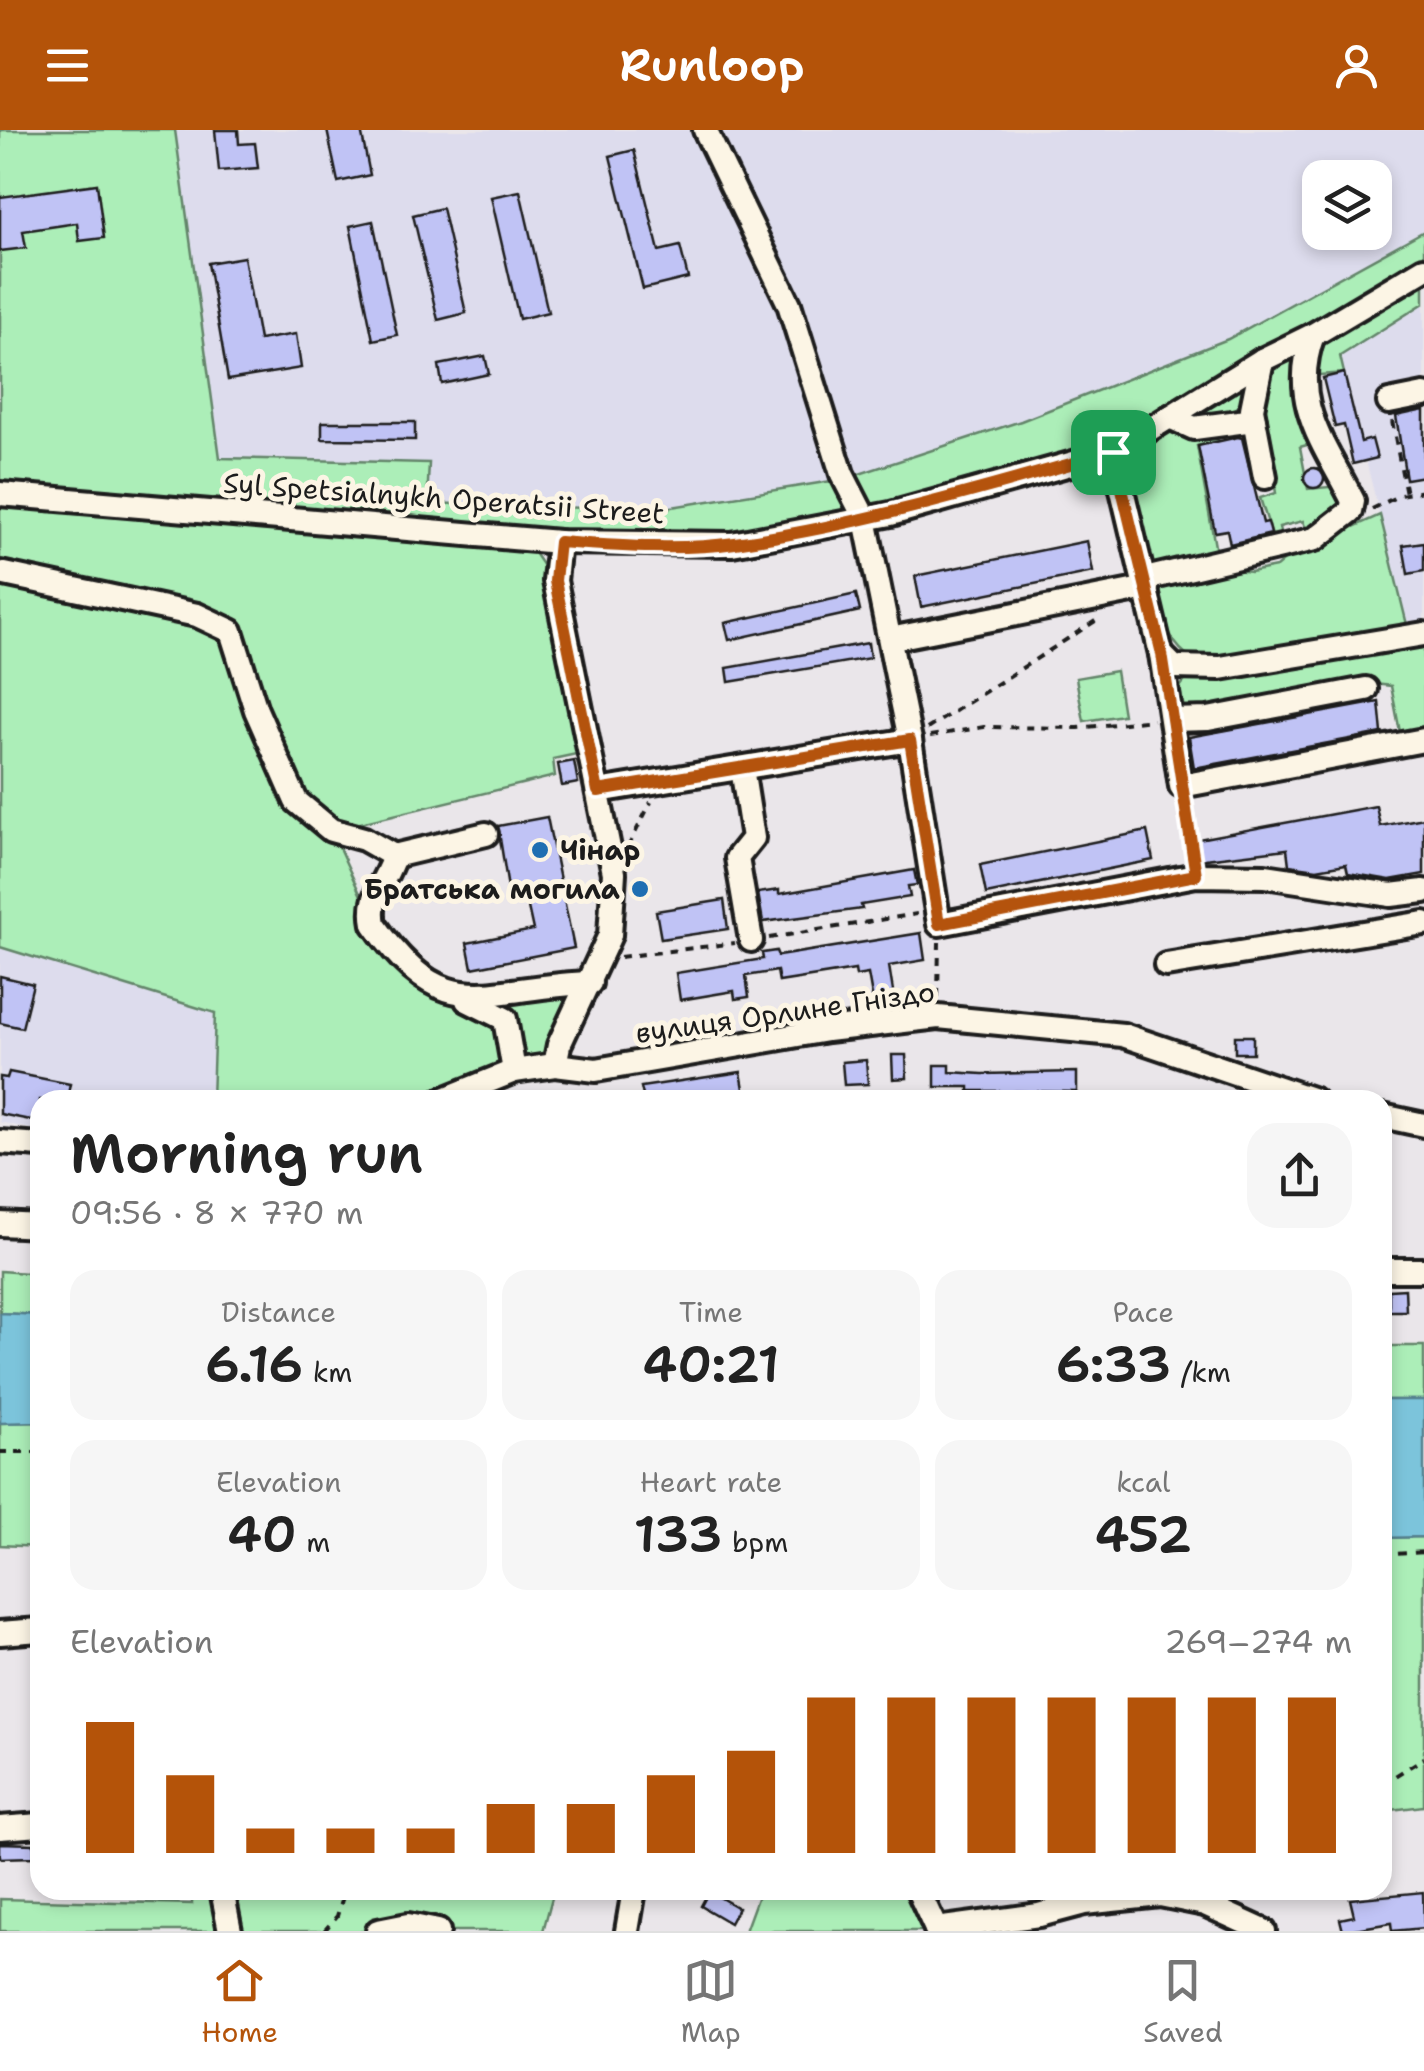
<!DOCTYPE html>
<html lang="en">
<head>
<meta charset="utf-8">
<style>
	body { margin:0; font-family:"Shantell Sans",sans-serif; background:#f6f6f6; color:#222; height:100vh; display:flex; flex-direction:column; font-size:38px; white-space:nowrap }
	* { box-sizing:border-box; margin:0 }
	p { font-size:32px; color:#767676 }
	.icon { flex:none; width:55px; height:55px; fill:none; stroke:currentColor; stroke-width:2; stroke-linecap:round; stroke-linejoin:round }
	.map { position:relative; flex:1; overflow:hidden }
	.drawer { position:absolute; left:30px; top:960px; width:1362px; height:810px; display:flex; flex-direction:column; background:#fff; border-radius:30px; box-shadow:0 5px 15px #0003 }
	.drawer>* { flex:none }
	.tools { position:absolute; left:1302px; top:30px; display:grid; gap:20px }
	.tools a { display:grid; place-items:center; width:90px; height:90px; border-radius:20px; background:#fff; box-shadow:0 5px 15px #0003; font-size:50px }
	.pin { position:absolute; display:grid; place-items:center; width:85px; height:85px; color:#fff; margin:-42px; border-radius:20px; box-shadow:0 5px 15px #0006 }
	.round { display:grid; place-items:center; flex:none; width:105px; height:105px; border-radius:30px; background:#f6f6f6 }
	.head { display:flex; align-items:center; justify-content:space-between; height:170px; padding:0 40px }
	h1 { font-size:55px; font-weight:600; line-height:75px }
	.metrics { display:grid; grid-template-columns:repeat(3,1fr); gap:15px; height:170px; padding:10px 40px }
	.metrics div { display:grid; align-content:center; border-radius:25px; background:#f6f6f6; text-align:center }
	.metrics b { font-size:50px; font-weight:600 }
	.metrics small { font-size:28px; font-weight:400 }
	.metrics p { font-size:28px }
	.chart { height:280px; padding:20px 40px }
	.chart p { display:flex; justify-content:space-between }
	.chart svg { width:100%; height:180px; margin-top:10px; stroke:#b45309; stroke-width:6 }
	header { display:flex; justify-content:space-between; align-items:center; height:130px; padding:0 40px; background:#b45309; color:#fff; font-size:45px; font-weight:600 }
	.dock { display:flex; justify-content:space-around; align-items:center; height:140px; border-top:2px solid #e0e0e0; background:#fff; font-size:28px; color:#767676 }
	.dock a { display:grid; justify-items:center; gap:5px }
	.dock .selected { color:#b45309 }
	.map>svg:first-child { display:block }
	.built { fill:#dddced; fill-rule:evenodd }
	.green { fill:#aceeb8; stroke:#64856a; stroke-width:2.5 }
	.water { fill:#7bc4db; stroke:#55818f; stroke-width:2.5 }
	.building { fill:#c0c3f5; stroke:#1c1c1c; stroke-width:2.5 }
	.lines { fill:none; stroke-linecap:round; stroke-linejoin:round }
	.minor-casing { stroke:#1c1c1c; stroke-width:30 }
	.path { stroke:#1c1c1c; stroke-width:4; stroke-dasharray:8 8; stroke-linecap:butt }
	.minor { stroke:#fcf5e5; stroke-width:22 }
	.route-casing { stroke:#fff; stroke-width:20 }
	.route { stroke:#b45309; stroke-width:12 }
	.poi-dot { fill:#1f6fb2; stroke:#fcf5e5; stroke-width:4 }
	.labels { text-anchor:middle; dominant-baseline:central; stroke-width:10; stroke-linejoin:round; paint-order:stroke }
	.street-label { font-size:28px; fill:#1c1c1c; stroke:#fcf5e5 }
	.poi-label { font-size:28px; font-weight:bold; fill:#1c1c1c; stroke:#fcf5e5; text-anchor:start }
</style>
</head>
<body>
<header><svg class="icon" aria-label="menu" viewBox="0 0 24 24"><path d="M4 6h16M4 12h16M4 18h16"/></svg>Runloop<svg class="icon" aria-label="person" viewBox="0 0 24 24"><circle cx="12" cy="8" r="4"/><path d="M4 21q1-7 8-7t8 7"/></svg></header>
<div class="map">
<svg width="1424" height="1801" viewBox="0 0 1424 1801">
	<rect width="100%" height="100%" fill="#eae6ea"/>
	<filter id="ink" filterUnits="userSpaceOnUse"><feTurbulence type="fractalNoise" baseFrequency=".01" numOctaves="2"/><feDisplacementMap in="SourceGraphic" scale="20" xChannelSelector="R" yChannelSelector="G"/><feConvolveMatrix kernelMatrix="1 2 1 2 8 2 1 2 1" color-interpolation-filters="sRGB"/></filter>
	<g filter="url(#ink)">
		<g class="built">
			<path d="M175,0H1424V101L1228,209L1021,291L850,347L653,380L426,373L428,333L220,329ZM1320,48H1375V102H1320Z"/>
			<path d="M1424,173V500L1409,503L1340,226Z"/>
			<path d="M0,817L216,883L212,970H40V1001L0,992Z"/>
		</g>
		<g class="green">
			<path d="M0,0H175L220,328L429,333L427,373L653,380L838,350L852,386L731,407L633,411L0,364Z"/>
			<path d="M1424,101V127L1312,193L1256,218L1110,313L867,380L850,347L1021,291L1228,209Z"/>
			<path d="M1424,154V173L1340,226L1344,243L1307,246L1312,215Z"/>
			<path d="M1302,220L1314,313L1300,317L1308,359L1340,356L1349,372L1307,403L1303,391L1279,397L1281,407L1273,409L1260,368L1276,363L1262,279L1271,237Z"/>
			<path d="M1247,252L1244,275L1203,290L1184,286Z"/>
			<path d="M1167,297L1217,305L1218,311L1197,316L1216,422L1145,436L1124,328Z"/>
			<path d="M0,371L532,420L545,439L581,623L553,629L555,646L331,700L374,794L431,855L576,853L555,935L442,970H212L215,883L0,817Z"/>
			<path d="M1380,385L1409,503L1196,531C1164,513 1164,485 1157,452L1224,438L1250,442L1276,437L1289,426Z"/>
			<path d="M1424,514V598L1400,602L1391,556L1366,553L1185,585L1180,557L1188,547Z"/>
			<path d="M1116,541L1123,585L1084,591L1076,548Z"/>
			<path d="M0,1141L40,1144V1185L0,1183Z"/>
			<rect x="1383" y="1216" width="41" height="54"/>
			<path d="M40,1292V1417L0,1415V1293Z"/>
			<path d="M1424,1407V1676L1383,1681L1382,1408Z"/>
			<path d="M192,1760H554L543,1801H0V1769L192,1774Z"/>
			<path d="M760,1760H918L937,1801H745Z"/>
		</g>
		<g class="water">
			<path d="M0,1183L40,1185V1292L0,1293Z"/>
			<path d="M1383,1270H1424V1407L1383,1408Z"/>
		</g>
		<g class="building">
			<path d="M215,0H238L239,14L255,13L258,38L219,41Z"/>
			<path d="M327,0H361L370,45L338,52Z"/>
			<path d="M634,20L659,121L680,116L688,148L643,159L610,26Z"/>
			<path d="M97,54L104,108L79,111L77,93L23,101L26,118L0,121V67Z"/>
			<path d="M520,61L548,182L519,189L491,67Z"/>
			<path d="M442,78L466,183L438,190L413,85Z"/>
			<path d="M373,91L397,205L373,210L350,96Z"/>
			<path d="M244,127L259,210L296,204L301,238L228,250L208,133Z"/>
			<path d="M485,226L489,244L442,254L439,235Z"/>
			<path d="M1344,243L1361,312L1372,309L1377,328L1353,334L1344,295L1335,297L1323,248Z"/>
			<path d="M1424,280V346L1406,349L1396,286Z"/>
			<path d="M322,292H415V310L322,309Z"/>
			<path d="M1238,307L1242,308L1263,393L1268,392L1271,404L1230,414L1227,400L1215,402L1198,316Z"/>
			<circle cx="1314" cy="348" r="10"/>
			<path d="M1087,411L1093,442L921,477L915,446Z"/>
			<path d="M1424,412V441L1408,444L1403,415Z"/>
			<path d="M856,464L860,481L729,510L725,493Z"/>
			<path d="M868,513L870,528L729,552L727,538Z"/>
			<path d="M1379,572L1382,603L1194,638L1189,607Z"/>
			<path d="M574,631L578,653L562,656L558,634Z"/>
			<path d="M1376,676L1380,696L1424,688V744L1390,750L1348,743L1346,734L1317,739L1289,735L1287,719L1197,730L1193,710Z"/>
			<path d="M547,687L574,818L472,838L467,813L533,800L526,768L510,771L498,696Z"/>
			<path d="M1147,701L1153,730L986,764L980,735Z"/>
			<path d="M914,740L917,755L908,756L910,767L861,775L862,779L763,792L758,763L779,760V764Z"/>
			<path d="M724,770L728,799L661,809L656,781Z"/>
			<path d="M921,803L925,830L889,836L895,874L874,877L868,844L856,846L855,840L779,852L777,841L746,846L749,867L735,869L734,861L680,870L676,843L763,829L762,823L776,821L778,826Z"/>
			<path d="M0,846L33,854L22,898L0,893Z"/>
			<rect x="1235" y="906" width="18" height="17"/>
			<path d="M892,925H906L907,948L893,949Z"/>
			<path d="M866,930L868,954L844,955L842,932Z"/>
			<path d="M935,935H950V942L983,944L1077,942V962L1015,961V965L999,966V961H969V957H935Z"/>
			<path d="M9,942L70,954L67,970H40V992L0,984V947L7,948Z"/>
			<path d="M741,942L746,970H644L641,957Z"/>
			<path d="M1405,1159L1406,1181H1389V1160Z"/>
			<path d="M0,1713L34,1714V1727L0,1728Z"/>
			<path d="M709,1761L738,1778L730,1793L701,1776Z"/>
			<path d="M1423,1762L1424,1798L1392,1801L1391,1793L1343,1801L1340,1789L1354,1786L1350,1769Z"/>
		</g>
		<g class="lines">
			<defs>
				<g id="minor">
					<path d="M705,0L789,174L842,344L865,389L910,610L939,794L1196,745L1265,746L1391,765L1424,761"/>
					<path d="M1262,230L1252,279L1265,347"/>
					<path d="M1389,272L1424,265"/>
					<path d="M1170,287L1194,298L1254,290"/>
					<path d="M1113,322L1161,524L1181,656L1424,610"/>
					<path d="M0,364L559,412L732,414L891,384L1113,322L1262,230L1313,205L1424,139"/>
					<path d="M0,443L197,485L231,501L256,580L296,671L331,700L364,709L394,726L486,704"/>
					<path d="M1145,449L1315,409L1351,381L1353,371C1325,315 1288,272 1313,205"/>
					<path d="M890,509L1147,458"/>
					<path d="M1161,524L1174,537L1220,538L1424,504"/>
					<path d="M1172,590L1208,589L1366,559"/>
					<path d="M742,638L753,708L737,728L751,810"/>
					<path d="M598,661L910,610"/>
					<path d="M394,726C386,752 368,765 374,794C446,898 486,856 590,853"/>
					<path d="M1166,835L1424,793"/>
					<path d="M467,870L505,889L514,941"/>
					<path d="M555,935L559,915L610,805L614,743L555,451L559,412"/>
					<path d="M442,970L514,941L555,935L596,940L827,900L938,887L1123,905L1314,970"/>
					<path d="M1382,986L1424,995"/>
					<path d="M0,1012L40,1015"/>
					<path d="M0,1094L40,1096"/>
					<path d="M1382,1140H1424"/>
					<path d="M0,1503L40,1500"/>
					<path d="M0,1698L40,1695"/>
					<path d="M222,1760L230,1801"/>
					<path d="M918,1760L937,1801"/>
					<path d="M936,1799L1039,1785L1084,1773L1160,1765L1205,1774L1264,1801"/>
					<path d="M378,1801L408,1795L438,1801"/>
					<path d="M627,1801L634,1760"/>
				</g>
			</defs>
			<use href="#minor" class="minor-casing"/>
			<g class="path">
				<path d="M1392,291L1406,364"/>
				<path d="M1372,379L1400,365L1424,361"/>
				<path d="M927,599L1100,488"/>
				<path d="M930,606L984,597L1078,598L1153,590"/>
				<path d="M1185,676L1192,725"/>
				<path d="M628,717L651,672"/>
				<path d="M769,808L917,784"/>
				<path d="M620,827L735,813"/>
				<path d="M938,867L939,812"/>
				<path d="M0,1322H40"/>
				<path d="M1382,1425L1424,1422"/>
				<path d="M1382,1654L1424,1628"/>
				<path d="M324,1801L337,1786L345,1760"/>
			</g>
			<use href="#minor" class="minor"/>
		</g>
	</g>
	<g class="lines" filter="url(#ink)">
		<defs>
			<path id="route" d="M1113,322L1162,524L1196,745L939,794L910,610L598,661L555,451L559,412C617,416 678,421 735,413C864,395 988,357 1113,322Z"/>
		</defs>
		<use href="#route" class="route-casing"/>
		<use href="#route" class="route"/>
	</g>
	<g class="poi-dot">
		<circle cx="540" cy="720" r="10"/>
		<circle cx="640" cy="759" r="10"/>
	</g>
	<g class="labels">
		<g class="street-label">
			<text transform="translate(444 368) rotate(4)">Syl Spetsialnykh Operatsii Street</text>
			<text transform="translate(785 882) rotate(-8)">вулиця Орлине Гніздо</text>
		</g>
		<g class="poi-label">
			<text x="560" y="720">Чінар</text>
			<text x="620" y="759" text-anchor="end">Братська могила</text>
		</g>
	</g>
</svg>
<div class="tools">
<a><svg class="icon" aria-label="layers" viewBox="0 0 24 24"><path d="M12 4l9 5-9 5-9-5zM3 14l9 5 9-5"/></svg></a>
</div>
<div class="pin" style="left:1113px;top:322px;background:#1e9e55"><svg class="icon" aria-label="arrive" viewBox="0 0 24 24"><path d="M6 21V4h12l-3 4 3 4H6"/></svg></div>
<section class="drawer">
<div class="head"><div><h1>Morning run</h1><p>09:56 · 8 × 770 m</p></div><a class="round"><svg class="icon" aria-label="share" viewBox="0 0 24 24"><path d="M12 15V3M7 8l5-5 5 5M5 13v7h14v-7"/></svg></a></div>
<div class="metrics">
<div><p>Distance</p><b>6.16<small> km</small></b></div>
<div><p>Time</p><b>40:21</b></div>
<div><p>Pace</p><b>6:33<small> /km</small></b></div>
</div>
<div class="metrics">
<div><p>Elevation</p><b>40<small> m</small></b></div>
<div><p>Heart rate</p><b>133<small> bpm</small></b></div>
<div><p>kcal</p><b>452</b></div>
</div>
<div class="chart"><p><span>Elevation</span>269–274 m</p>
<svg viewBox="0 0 160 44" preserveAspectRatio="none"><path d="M5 44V12M15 44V25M25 44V38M35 44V38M45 44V38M55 44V32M65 44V32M75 44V25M85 44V19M95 44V6M105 44V6M115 44V6M125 44V6M135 44V6M145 44V6M155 44V6"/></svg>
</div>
</section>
</div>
<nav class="dock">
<a class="selected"><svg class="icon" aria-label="home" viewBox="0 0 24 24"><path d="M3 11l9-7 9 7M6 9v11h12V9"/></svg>Home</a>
<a><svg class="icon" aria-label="map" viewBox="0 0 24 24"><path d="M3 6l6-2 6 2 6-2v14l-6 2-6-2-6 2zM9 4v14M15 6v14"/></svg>Map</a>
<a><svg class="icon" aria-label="saved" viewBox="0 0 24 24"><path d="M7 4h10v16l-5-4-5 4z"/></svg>Saved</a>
</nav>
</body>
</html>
